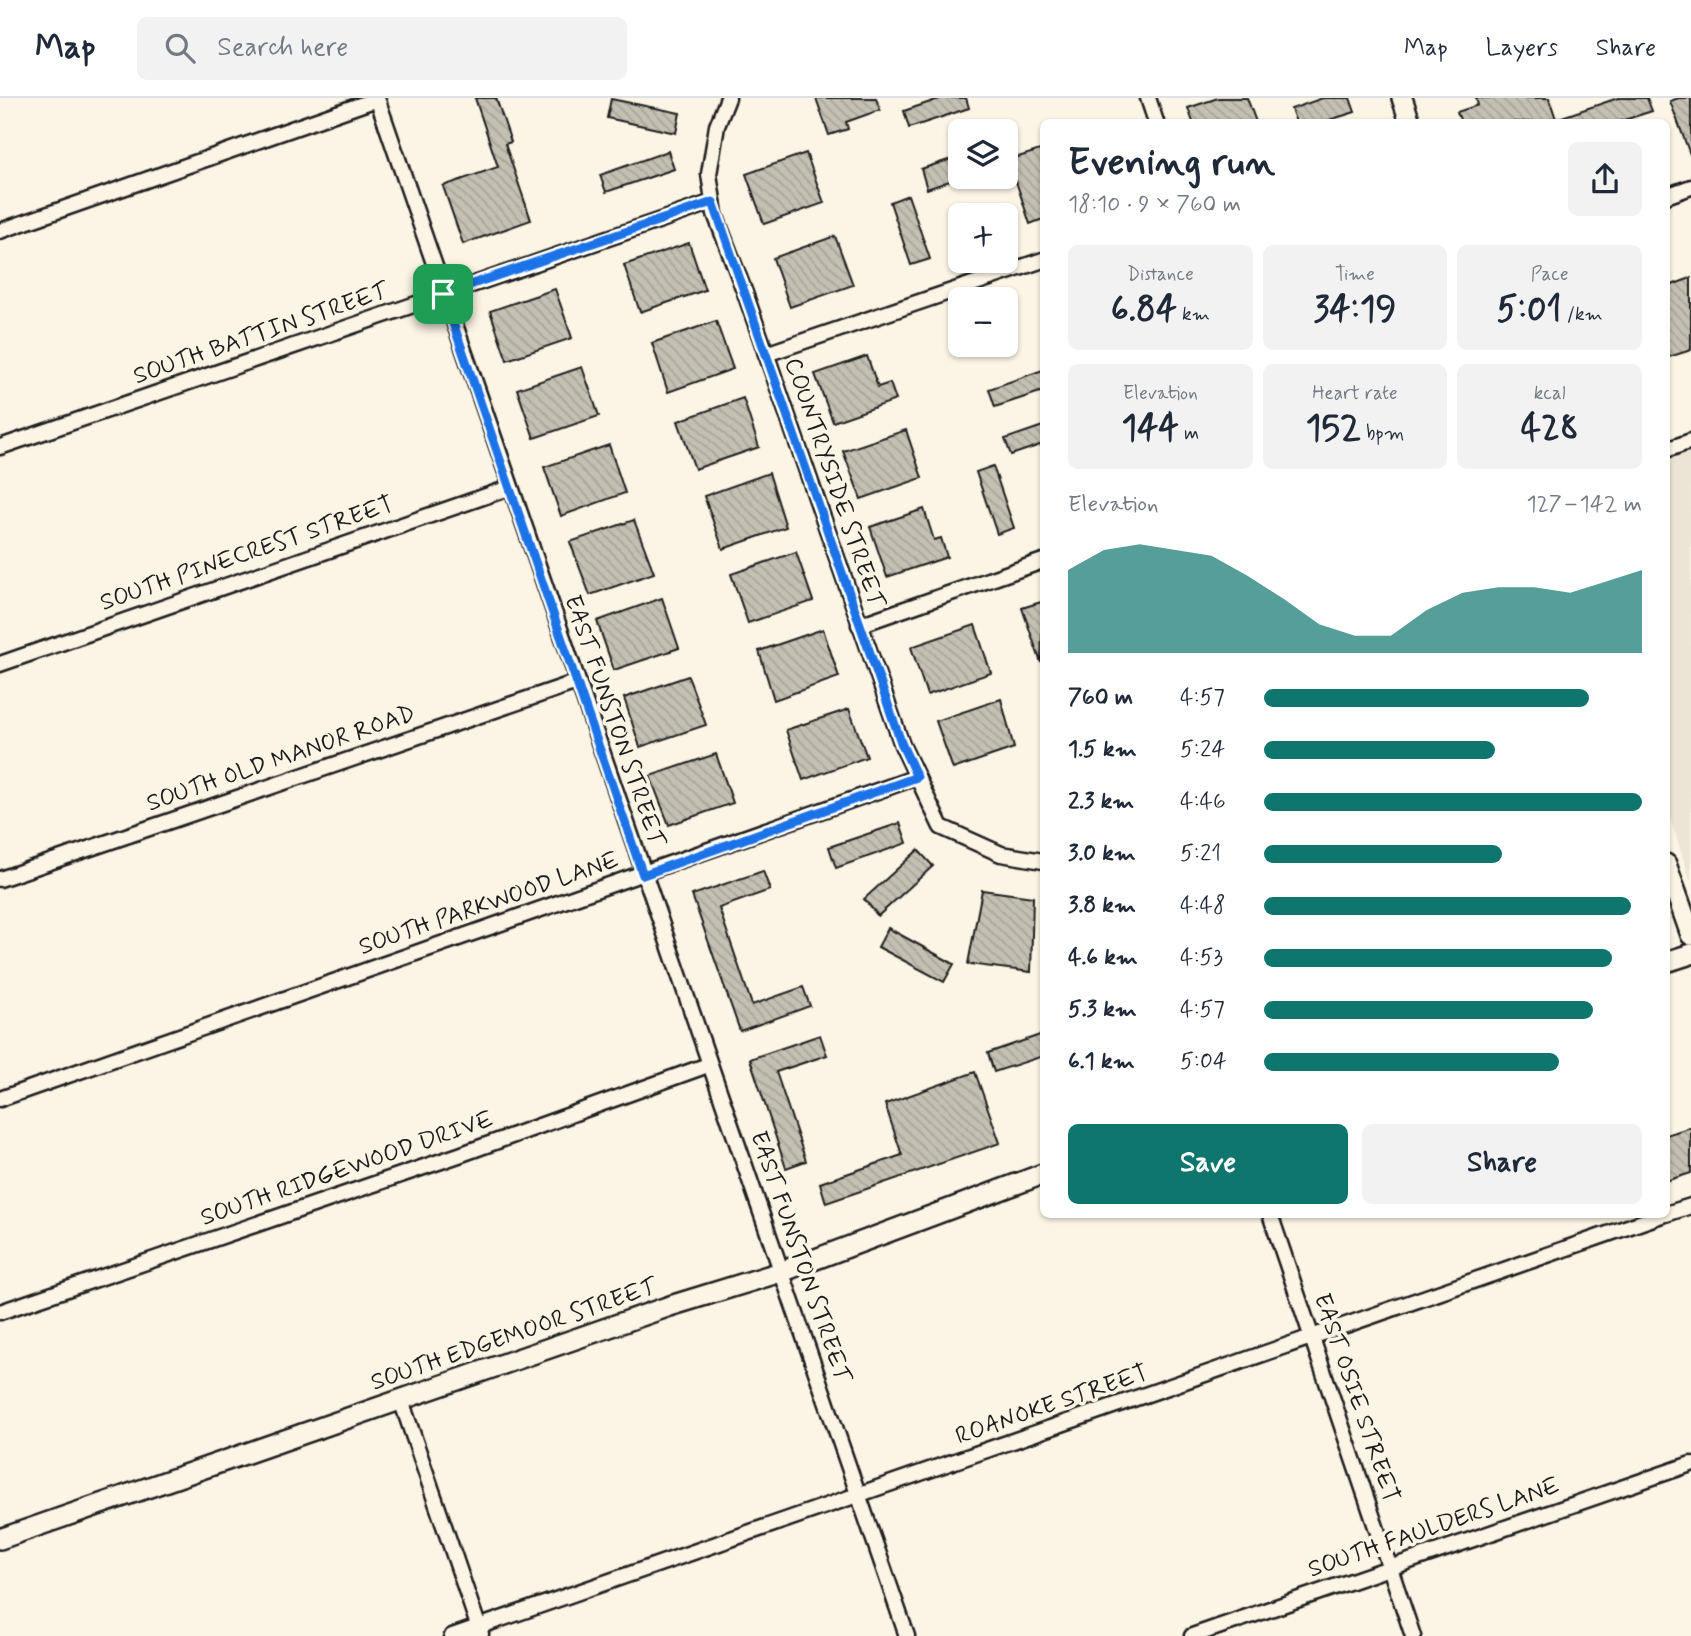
<!DOCTYPE html>
<html lang="en">
<head>
<meta charset="utf-8">
<style>
	body { margin:0; font-family:Mynerve,sans-serif; background:#f2f2f3; color:#1f2937; height:100vh; display:flex; flex-direction:column; font-size:26px; white-space:nowrap }
	* { box-sizing:border-box; margin:0 }
	p { font-size:23px; color:#747a83 }
	.icon { flex:none; width:38px; height:38px; fill:none; stroke:currentColor; stroke-width:2; stroke-linecap:round; stroke-linejoin:round }
	.map { position:relative; flex:1; overflow:hidden }
	.drawer { position:absolute; left:1040px; top:21px; width:630px; height:1099px; display:flex; flex-direction:column; background:#fff; border-radius:10px; box-shadow:0 2px 5px #0004 }
	.drawer>* { flex:none }
	.controls { position:absolute; left:948px; top:21px; display:grid; gap:14px }
	.controls a { display:grid; place-items:center; width:70px; height:70px; border-radius:10px; background:#fff; box-shadow:0 2px 5px #0004; font-size:35px }
	.pin { position:absolute; display:grid; place-items:center; width:60px; height:60px; color:#fff; margin:-30px; border-radius:14px; box-shadow:0 4px 10px #0006 }
	.round { display:grid; place-items:center; flex:none; width:74px; height:74px; border-radius:10px; background:#f2f2f3 }
	.summary { display:flex; align-items:center; justify-content:space-between; height:119px; padding:0 28px }
	h1 { font-size:38px; font-weight:700; line-height:52px }
	.stats { display:grid; grid-template-columns:repeat(3,1fr); gap:10px; height:119px; padding:7px 28px }
	.stats div { display:grid; align-content:center; border-radius:10px; background:#f2f2f3; text-align:center }
	.stats b { font-size:35px; font-weight:700 }
	.stats small { font-size:19px; font-weight:400 }
	.stats p { font-size:19px }
	.chart { height:196px; padding:14px 28px }
	.chart p { display:flex; justify-content:space-between }
	.chart svg { width:100%; height:126px; margin-top:7px; fill:#0f766e; opacity:.7 }
	.cta { display:flex; gap:14px; margin-top:auto; padding:14px 28px }
	.cta a { flex:1; height:80px; border-radius:10px; background:#0f766e; color:#fff; font-size:28px; font-weight:700; line-height:80px; text-align:center }
	.cta a+a { background:#f2f2f3; color:#1f2937 }
	ul { padding:0 28px; list-style:none; font-size:23px }
	li { display:grid; grid-template-columns:112px 84px 1fr; align-items:center; height:52px }
	li i { height:18px; border-radius:9px; background:#0f766e }
	header { display:flex; align-items:center; gap:42px; box-sizing:border-box; height:98px; padding:0 35px; background:#fff; border-bottom:2px solid #e0e1e3 }
	header strong { font-size:33px }
	nav { display:flex; gap:38px; margin-inline-start:auto; font-size:24px }
	.search { width:490px; height:63px; background:#f2f2f3; display:flex; align-items:center; gap:18px; box-sizing:border-box; padding:0 24px; border-radius:10px; color:#747a83; font-size:26px }
	.map>svg:first-child { display:block }
	.built { fill:#ebe5d6 }
	.building { fill:url(#building-back-hatch); stroke:#1c1c1c; stroke-width:2 }
	.lines { fill:none; stroke-linecap:round; stroke-linejoin:round }
	.street-casing { stroke:#1c1c1c; stroke-width:19 }
	.secondary-casing { stroke:#1c1c1c; stroke-width:24 }
	.street { stroke:#fcf5e5; stroke-width:14 }
	.secondary { stroke:#fcf5e5; stroke-width:19 }
	.route-casing { stroke:#fff; stroke-width:14 }
	.route { stroke:#1a73e8; stroke-width:9 }
	.labels { text-anchor:middle; dominant-baseline:central; stroke-width:7; stroke-linejoin:round; paint-order:stroke }
	.street-label { font-size:24px; fill:#1c1c1c; stroke:#fcf5e5 }
</style>
</head>
<body>
<header>
<strong>Map</strong>
<div class="search"><svg class="icon" aria-label="search" viewBox="0 0 24 24"><circle cx="10" cy="10" r="6"/><path d="M15 15l6 6"/></svg>Search here</div>
<nav><a>Map</a><a>Layers</a><a>Share</a></nav>
</header>
<div class="map">
<svg width="1691" height="1538" viewBox="0 0 1691 1538">
	<defs>
		<pattern id="building-back-hatch" width="6" height="6" patternUnits="userSpaceOnUse" patternTransform="scale(1.75)"><rect width="6" height="6" fill="#c4c0b3"/><path d="M-1 5l2 2M0 0l6 6M5-1l2 2" fill="none" stroke="#a8a499"/></pattern>
	</defs>
	<rect width="100%" height="100%" fill="#fcf5e5"/>
	<filter id="ink" filterUnits="userSpaceOnUse"><feTurbulence type="fractalNoise" baseFrequency=".0143" numOctaves="2"/><feDisplacementMap in="SourceGraphic" scale="14" xChannelSelector="R" yChannelSelector="G"/><feConvolveMatrix kernelMatrix="1 2 1 2 8 2 1 2 1" color-interpolation-filters="sRGB"/></filter>
	<g filter="url(#ink)">
		<path class="built" d="M1691,352V784L1666,708V360Z"/>
		<g class="building">
			<path d="M475,0H496L511,44L505,46L531,122L463,146L443,88L498,69Z"/>
			<path d="M816,0H876L880,12L846,24L848,31L829,37Z"/>
			<path d="M942,0H966L969,10L909,30L904,13Z"/>
			<path d="M1218,0H1247L1256,24H1193L1188,10Z"/>
			<path d="M1323,0H1350L1355,14L1323,24H1296L1291,11Z"/>
			<path d="M1476,0H1549L1556,21L1618,0H1647L1652,13L1618,24H1461L1457,14L1478,7Z"/>
			<path d="M1679,0H1691V59L1670,3Z"/>
			<path d="M611,1L680,15L676,35L607,20Z"/>
			<path d="M1043,51V121L1030,126L1009,62Z"/>
			<path d="M668,53L674,71L606,94L600,77Z"/>
			<path d="M806,55L824,105L764,126L746,76Z"/>
			<path d="M961,58V79L927,91L921,71Z"/>
			<path d="M908,97L930,161L911,167L890,104Z"/>
			<path d="M835,138L853,187L790,209L773,160Z"/>
			<path d="M689,145L705,192L640,214L624,167Z"/>
			<path d="M1691,180V252L1666,260V189Z"/>
			<path d="M555,191L572,240L507,262L490,213Z"/>
			<path d="M716,223L733,271L668,294L652,245Z"/>
			<path d="M867,258L878,289L890,285L896,302L833,324L815,276Z"/>
			<path d="M582,269L599,318L534,340L517,291Z"/>
			<path d="M1043,272V293L995,309L989,291Z"/>
			<path d="M743,300L759,349L695,371L678,323Z"/>
			<path d="M1043,328V346L1011,357L1005,341Z"/>
			<path d="M906,332L922,380L861,401L843,353Z"/>
			<path d="M609,347L625,395L561,418L544,369Z"/>
			<path d="M993,368L1014,430L997,436L976,374Z"/>
			<path d="M769,375L786,429L723,451L704,398Z"/>
			<path d="M924,411L934,442L941,440L947,459L887,479L870,429Z"/>
			<path d="M634,422L654,475L590,497L570,444Z"/>
			<path d="M796,454L813,503L748,525L731,476Z"/>
			<path d="M662,500L679,550L614,572L597,523Z"/>
			<path d="M1041,504L1043,511L1041,565L1022,510Z"/>
			<path d="M975,527L991,575L927,597L911,549Z"/>
			<path d="M823,531L839,579L774,602L759,553Z"/>
			<path d="M688,578L706,627L640,649L624,600Z"/>
			<path d="M1001,601L1014,650L953,671L936,623Z"/>
			<path d="M849,611L867,659L803,682L786,632Z"/>
			<path d="M716,656L733,705L669,727L650,678Z"/>
			<path d="M900,725L907,745L836,770L829,749Z"/>
			<path d="M918,752L933,768L878,818L864,801Z"/>
			<path d="M763,773L770,792L719,810L752,907L803,889L810,908L740,933L692,797Z"/>
			<path d="M982,792L1033,799L1031,874L968,866Z"/>
			<path d="M888,830L954,866L944,884L878,849Z"/>
			<path d="M1043,936V958L994,974L988,955Z"/>
			<path d="M820,937L827,957L776,974L806,1063L786,1070L750,961Z"/>
			<path d="M975,974L1000,1045L826,1105L820,1085L902,1057L885,1006Z"/>
			<path d="M1691,1029V1075L1666,1083V1037Z"/>
		</g>
		<g class="lines">
			<defs>
				<g id="street">
					<path d="M377,0L907,1538"/>
					<path d="M728,0L717,28L709,76L715,116L745,195L902,647L941,729L1001,756L1043,763"/>
					<path d="M1148,0L1156,24"/>
					<path d="M1666,98L1691,89"/>
					<path d="M0,133L377,1"/>
					<path d="M766,256L1043,162"/>
					<path d="M0,349L713,104"/>
					<path d="M1666,352L1691,343"/>
					<path d="M859,527L1043,463"/>
					<path d="M0,566L509,390"/>
					<path d="M0,781L577,584"/>
					<path d="M0,1001L917,679"/>
					<path d="M1270,1116L1413,1538"/>
					<path d="M1666,1116L1691,1108"/>
					<path d="M0,1214L459,1057L708,967"/>
					<path d="M401,1302L481,1536"/>
					<path d="M452,1538L1665,1116"/>
					<path d="M1192,1538L1691,1366"/>
				</g>
				<g id="secondary">
					<path d="M1402,0L1410,24"/>
					<path d="M1666,766L1691,837"/>
					<path d="M1666,864L1691,856"/>
					<path d="M0,1441L670,1208L781,1174L1043,1076"/>
				</g>
			</defs>
			<use href="#street" class="street-casing"/>
			<use href="#secondary" class="secondary-casing"/>
			<use href="#street" class="street"/>
			<use href="#secondary" class="secondary"/>
		</g>
	</g>
	<g class="lines" filter="url(#ink)">
		<defs>
			<path id="route" d="M713,104L902,647L917,679L643,777L443,196Z"/>
		</defs>
		<use href="#route" class="route-casing"/>
		<use href="#route" class="route"/>
	</g>
	<g class="labels">
		<g class="street-label">
			<text transform="translate(261 236) rotate(-19)">SOUTH BATTIN STREET</text>
			<text transform="translate(834 385) rotate(71)">COUNTRYSIDE STREET</text>
			<text transform="translate(247 456) rotate(-19)">SOUTH PINECREST STREET</text>
			<text transform="translate(614 623) rotate(71)">EAST FUNSTON STREET</text>
			<text transform="translate(281 661) rotate(-19)">SOUTH OLD MANOR ROAD</text>
			<text transform="translate(489 806) rotate(-19)">SOUTH PARKWOOD LANE</text>
			<text transform="translate(347 1071) rotate(-19)">SOUTH RIDGEWOOD DRIVE</text>
			<text transform="translate(800 1159) rotate(71)">EAST FUNSTON STREET</text>
			<text transform="translate(514 1237) rotate(-19)">SOUTH EDGEMOOR STREET</text>
			<text transform="translate(1356 1300) rotate(71)">EAST OSIE STREET</text>
			<text transform="translate(1052 1307) rotate(-19)">ROANOKE STREET</text>
			<text transform="translate(1434 1430) rotate(-19)">SOUTH FAULDERS LANE</text>
		</g>
	</g>
</svg>
<div class="controls">
<a><svg class="icon" aria-label="layers" viewBox="0 0 24 24"><path d="M12 4l9 5-9 5-9-5zM3 14l9 5 9-5"/></svg></a>
<a>+</a>
<a>−</a>
</div>
<div class="pin" style="left:443px;top:196px;background:#1e9e55"><svg class="icon" aria-label="arrive" viewBox="0 0 24 24"><path d="M6 21V4h12l-3 4 3 4H6"/></svg></div>
<section class="drawer">
<div class="summary"><div><h1>Evening run</h1><p>18:10 · 9 × 760 m</p></div><a class="round"><svg class="icon" aria-label="share" viewBox="0 0 24 24"><path d="M12 15V3M7 8l5-5 5 5M5 13v7h14v-7"/></svg></a></div>
<div class="stats">
<div><p>Distance</p><b>6.84<small> km</small></b></div>
<div><p>Time</p><b>34:19</b></div>
<div><p>Pace</p><b>5:01<small> /km</small></b></div>
</div>
<div class="stats">
<div><p>Elevation</p><b>144<small> m</small></b></div>
<div><p>Heart rate</p><b>152<small> bpm</small></b></div>
<div><p>kcal</p><b>428</b></div>
</div>
<div class="chart"><p><span>Elevation</span>127–142 m</p>
<svg viewBox="0 0 160 44" preserveAspectRatio="none"><path d="M0 44V15L10 8L20 6L30 8L40 10L50 17L60 25L70 34L80 38L90 38L100 29L110 23L120 21L130 21L140 23L150 19L160 15V44z"/></svg>
</div>
<ul>
<li><b>760 m</b>4:57<i style="width:86%"></i></li>
<li><b>1.5 km</b>5:24<i style="width:61%"></i></li>
<li><b>2.3 km</b>4:46<i style="width:100%"></i></li>
<li><b>3.0 km</b>5:21<i style="width:63%"></i></li>
<li><b>3.8 km</b>4:48<i style="width:97%"></i></li>
<li><b>4.6 km</b>4:53<i style="width:92%"></i></li>
<li><b>5.3 km</b>4:57<i style="width:87%"></i></li>
<li><b>6.1 km</b>5:04<i style="width:78%"></i></li>
</ul>
<div class="cta"><a>Save</a><a>Share</a></div>
</section>
</div>
</body>
</html>
